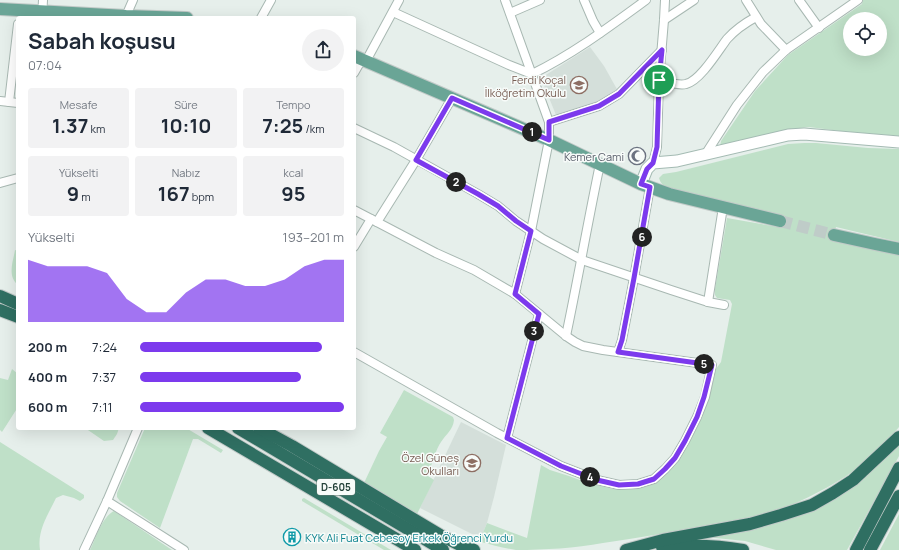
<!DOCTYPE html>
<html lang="tr">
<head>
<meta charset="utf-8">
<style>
	body { margin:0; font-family:Manrope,sans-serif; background:#f2f2f3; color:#1f2937; height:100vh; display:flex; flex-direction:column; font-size:15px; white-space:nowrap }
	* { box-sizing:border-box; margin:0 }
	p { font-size:13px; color:#747a83 }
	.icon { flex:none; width:22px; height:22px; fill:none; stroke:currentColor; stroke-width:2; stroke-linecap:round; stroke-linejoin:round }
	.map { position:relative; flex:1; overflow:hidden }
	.details { position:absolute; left:16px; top:16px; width:340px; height:414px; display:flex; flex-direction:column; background:#fff; border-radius:4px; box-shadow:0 4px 16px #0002 }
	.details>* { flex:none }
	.buttons { position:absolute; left:843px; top:12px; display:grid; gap:8px }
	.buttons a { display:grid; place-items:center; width:44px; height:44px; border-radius:50%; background:#fff; box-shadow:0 4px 16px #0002; font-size:20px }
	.pin { position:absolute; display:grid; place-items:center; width:34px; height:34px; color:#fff; margin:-17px; border:2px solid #fff; border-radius:50%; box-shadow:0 1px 4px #0007 }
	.km { position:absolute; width:20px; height:20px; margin:-10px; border-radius:50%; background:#222; color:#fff; font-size:11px; line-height:20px; text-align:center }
	.round { display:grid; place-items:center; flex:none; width:42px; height:42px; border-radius:21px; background:#f2f2f3 }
	.head { display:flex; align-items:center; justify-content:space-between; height:68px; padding:0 12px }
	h1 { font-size:22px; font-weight:700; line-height:30px }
	.metrics { display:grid; grid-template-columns:repeat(3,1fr); gap:6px; height:68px; padding:4px 12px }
	.metrics div { display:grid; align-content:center; border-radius:4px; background:#f2f2f3; text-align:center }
	.metrics b { font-size:20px; font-weight:700 }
	.metrics small { font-size:11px; font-weight:400 }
	.metrics p { font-size:11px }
	.chart { height:112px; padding:8px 12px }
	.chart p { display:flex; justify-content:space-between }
	.chart svg { width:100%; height:72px; margin-top:4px; fill:#7c3aed; opacity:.7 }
	ul { padding:0 12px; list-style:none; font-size:13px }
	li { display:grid; grid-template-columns:64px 48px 1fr; align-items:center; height:30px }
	li i { height:10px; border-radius:5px; background:#7c3aed }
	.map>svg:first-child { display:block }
	.built { fill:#d4dfda }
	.green { fill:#bfe0c8; fill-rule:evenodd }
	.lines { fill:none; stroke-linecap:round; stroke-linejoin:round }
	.primary-tunnel { stroke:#bfccc8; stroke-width:12; stroke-dasharray:12 6; stroke-linecap:butt }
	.street-casing { stroke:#a8b8b2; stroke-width:10 }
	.secondary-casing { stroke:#a4bbb3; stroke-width:13 }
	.primary-casing { stroke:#c2cac8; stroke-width:14 }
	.highway-casing { stroke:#c2cac8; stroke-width:14 }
	.street { stroke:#fff; stroke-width:8 }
	.secondary { stroke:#fff; stroke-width:11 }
	.primary { stroke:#6aa596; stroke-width:12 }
	.highway { stroke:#2f6f62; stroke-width:12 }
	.route-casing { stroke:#fff; stroke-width:8 }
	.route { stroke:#7c3aed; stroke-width:5 }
	.labels { text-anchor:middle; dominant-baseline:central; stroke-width:3; stroke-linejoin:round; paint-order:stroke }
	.shield { fill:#f7fbf9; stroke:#637a73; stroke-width:1 }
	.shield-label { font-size:10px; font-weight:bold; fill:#24423a }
	.education-label { font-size:11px; fill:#785e54; stroke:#f7fbf9; text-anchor:end }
	.worship-label { font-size:11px; fill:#5b616d; stroke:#f7fbf9; text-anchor:end }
	.culture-label { font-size:11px; fill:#0d838f; stroke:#f7fbf9; text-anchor:start }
</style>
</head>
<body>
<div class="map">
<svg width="899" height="550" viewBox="0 0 899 550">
	<rect width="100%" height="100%" fill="#e6efeb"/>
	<g class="built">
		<path d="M590,47L604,66L618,91L594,104L556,115L541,78Z"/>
		<path d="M461,422L506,445L494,497L487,523L482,535L472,534L420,508Z"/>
	</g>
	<g class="green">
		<path d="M863,0H899V136L840,131L809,127L791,129L720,146L721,141L755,91L788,55L862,4ZM850,19H880V49H850Z"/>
		<path d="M804,143H816L868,148L899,149V242L836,227L832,241L899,255V427C890,437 882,447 872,456C850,476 824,490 798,502C768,516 734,520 702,526C669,533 636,538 603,543C575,548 545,550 516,550C504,548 492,545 481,542L482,535L487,523L527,538L541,465L550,470L569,476L588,483L613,489L642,487L650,484L673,466L713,373L721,362L732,304L730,300L717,298L715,295V289L727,218L778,227L781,215L678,192C670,189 661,187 659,178L663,174L676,172L788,144Z"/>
		<path d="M15,250L18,251V285C7,276 13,262 15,250Z"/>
		<path d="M12,369L18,374V407L2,432L0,430V378L8,380Z"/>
		<path d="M404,390L453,417L454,420C453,430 446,434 441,442C436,449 431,466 428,476L434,480L417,514L364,483L379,451L387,437L380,433Z"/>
		<path d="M85,428H119L117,434L113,440L104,441Z"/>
		<path d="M145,428H186L223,450L221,453L198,439H193L160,528L120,501L117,497V493Z"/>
		<path d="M0,442L84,495V498L80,501L74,498L63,495L56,498C48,515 37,530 40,550H0Z"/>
		<path d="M899,444V456L847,550H776L745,541L706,537L788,519Z"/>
		<path d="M304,498L391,550H384L302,501V499Z"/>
		<path d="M114,511L172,550H90C96,538 102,517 114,511Z"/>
		<path d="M899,514V550H880Z"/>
	</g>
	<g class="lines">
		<path class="primary-tunnel" d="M780,221L834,235"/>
		<defs>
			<g id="street">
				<path d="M505,0L549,122V140L531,231L515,294"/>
				<path d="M584,0L593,21L600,33"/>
				<path d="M746,0L761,24L786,50"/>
				<path d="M799,0L819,28"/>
				<path d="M393,12L509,65L532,74C573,54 609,27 646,0"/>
				<path d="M510,13L540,0"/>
				<path d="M126,16L133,0"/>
				<path d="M42,18L43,0"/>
				<path d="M261,18L271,0"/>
				<path d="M664,20L694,0"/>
				<path d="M366,61L399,0"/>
				<path d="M354,73L362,59"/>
				<path d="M659,80C667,82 678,86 686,84C700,81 718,51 727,39C735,30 745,23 756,17"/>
				<path d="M0,101L18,103"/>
				<path d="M9,102L18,24"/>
				<path d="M549,122L599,106L619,94L662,50"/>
				<path d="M354,128L394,147L478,194L498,206L516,221L543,239L582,260L671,290L708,302L724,305"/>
				<path d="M705,155L737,105L763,72L786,50L858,0"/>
				<path d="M653,163L657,147L659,80L664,20L665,0"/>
				<path d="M0,183L18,178"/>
				<path d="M354,210L436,253L474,270L515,294L566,336L575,342L583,346L603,350L712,365L705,397L697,417L685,441L675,458L665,469L654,479L638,484L619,485L597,480L561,466L497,433L354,352"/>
				<path d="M377,222L416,160L452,98"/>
				<path d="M354,247L371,219"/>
				<path d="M708,302L723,207"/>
				<path d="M566,336C578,279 588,221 600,164"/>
				<path d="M618,352L622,340L634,278L650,187"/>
				<path d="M507,438L539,314"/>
				<path d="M107,501L184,550"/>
				<path d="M84,550L107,501L138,428"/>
			</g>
			<path id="secondary" d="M641,184L647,169L653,163L677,161L788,135L804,134L899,142"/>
			<g id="primary">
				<path d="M0,9L126,16L187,18"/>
				<path d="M354,56L549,140L641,184L669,194L780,221"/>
				<path d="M834,235L875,244L899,249"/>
			</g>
			<g id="highway">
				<path d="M0,296L18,304"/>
				<path d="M0,310L18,317"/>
				<path d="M208,428L415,550"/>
				<path d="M238,428L443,550"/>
				<path d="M259,428L292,446L440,535L460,545L474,550"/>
				<path d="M662,547C689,545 716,545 743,550"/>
				<path d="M626,550L663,540L750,524L781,515L812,505L833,493L853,480L899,437"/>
				<path d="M856,550L899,468"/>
				<path d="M870,550L899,496"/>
			</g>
		</defs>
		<use href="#street" class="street-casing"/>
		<use href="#secondary" class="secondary-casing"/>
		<use href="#primary" class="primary-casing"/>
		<use href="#highway" class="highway-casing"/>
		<use href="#street" class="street"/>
		<use href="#secondary" class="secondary"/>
		<use href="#primary" class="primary"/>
		<use href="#highway" class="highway"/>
	</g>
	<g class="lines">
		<defs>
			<path id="route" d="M662,50L659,80L657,147L653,163L647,169L641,184L650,187L634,278L622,340L618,352L712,365L704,397L697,417L685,441L675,458L665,469L654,479L638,484L619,485L597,480L561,466L507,438L539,314L515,294L531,231L516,221L498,206L478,194L416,160L452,98L549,140V122L599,106L619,94Z"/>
		</defs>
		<use href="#route" class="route-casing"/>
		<use href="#route" class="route"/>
	</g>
	<defs>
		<symbol id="school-ring" viewBox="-11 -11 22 22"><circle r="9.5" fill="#f7fbf9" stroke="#8d6e63" stroke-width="1.5"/><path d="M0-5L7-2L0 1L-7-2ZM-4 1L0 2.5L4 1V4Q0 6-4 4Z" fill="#8d6e63"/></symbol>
		<symbol id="mosque-ring" viewBox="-11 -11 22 22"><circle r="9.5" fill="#f7fbf9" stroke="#6b7280" stroke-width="1.5"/><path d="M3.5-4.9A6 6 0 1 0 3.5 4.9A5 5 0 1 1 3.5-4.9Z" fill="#6b7280"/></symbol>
		<symbol id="building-ring" viewBox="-11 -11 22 22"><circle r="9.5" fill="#f7fbf9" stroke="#0f9aa8" stroke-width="1.5"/><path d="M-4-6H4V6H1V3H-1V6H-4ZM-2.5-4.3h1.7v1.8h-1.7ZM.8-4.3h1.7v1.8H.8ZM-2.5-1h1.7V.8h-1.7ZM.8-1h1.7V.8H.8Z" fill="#0f9aa8"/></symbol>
	</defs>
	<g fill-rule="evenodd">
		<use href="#school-ring" x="569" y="75" width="20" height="20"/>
		<use href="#mosque-ring" x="627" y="146" width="20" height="20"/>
		<use href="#school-ring" x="462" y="453" width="20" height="20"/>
		<use href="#building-ring" x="282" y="527" width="20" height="20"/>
	</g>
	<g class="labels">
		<rect class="shield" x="317" y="479" width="38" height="16" rx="3"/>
		<g class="shield-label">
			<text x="336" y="487">D-605</text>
		</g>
		<g class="education-label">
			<text x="566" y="79">Ferdi Koçal<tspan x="566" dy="13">İlköğretim Okulu</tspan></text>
			<text x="459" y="457">Özel Güneş<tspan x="459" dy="13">Okulları</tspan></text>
		</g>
		<g class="worship-label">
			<text x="624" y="156">Kemer Cami</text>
		</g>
		<g class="culture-label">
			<text x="305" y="537">KYK Ali Fuat Cebesoy Erkek Öğrenci Yurdu</text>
		</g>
	</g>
</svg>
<div class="buttons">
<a><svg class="icon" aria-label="locate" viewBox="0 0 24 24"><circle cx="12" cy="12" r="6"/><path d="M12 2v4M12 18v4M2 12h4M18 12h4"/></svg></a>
</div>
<div class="pin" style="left:659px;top:80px;background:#1e9e55"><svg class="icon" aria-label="arrive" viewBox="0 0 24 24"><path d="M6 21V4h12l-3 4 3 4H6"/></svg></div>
<b class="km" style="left:532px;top:132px">1</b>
<b class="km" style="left:456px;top:182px">2</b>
<b class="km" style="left:534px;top:331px">3</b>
<b class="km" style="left:590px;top:477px">4</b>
<b class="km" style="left:704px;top:364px">5</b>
<b class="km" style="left:642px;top:237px">6</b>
<section class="details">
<div class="head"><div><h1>Sabah koşusu</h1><p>07:04</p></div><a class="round"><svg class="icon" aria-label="share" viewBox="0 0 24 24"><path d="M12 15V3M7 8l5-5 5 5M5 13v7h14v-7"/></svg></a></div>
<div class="metrics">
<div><p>Mesafe</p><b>1.37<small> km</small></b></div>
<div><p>Süre</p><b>10:10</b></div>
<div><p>Tempo</p><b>7:25<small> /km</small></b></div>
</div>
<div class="metrics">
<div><p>Yükselti</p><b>9<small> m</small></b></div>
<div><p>Nabız</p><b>167<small> bpm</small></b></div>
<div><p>kcal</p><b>95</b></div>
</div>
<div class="chart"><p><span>Yükselti</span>193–201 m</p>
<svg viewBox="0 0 160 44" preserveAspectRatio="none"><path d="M0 44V6L10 10L20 10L30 10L40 14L50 30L60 38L70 38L80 26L90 18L100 18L110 22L120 22L130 18L140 10L150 6L160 6V44z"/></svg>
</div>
<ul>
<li><b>200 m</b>7:24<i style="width:89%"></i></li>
<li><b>400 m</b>7:37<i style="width:79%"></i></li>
<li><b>600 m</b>7:11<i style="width:100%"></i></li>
</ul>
</section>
</div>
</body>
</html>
